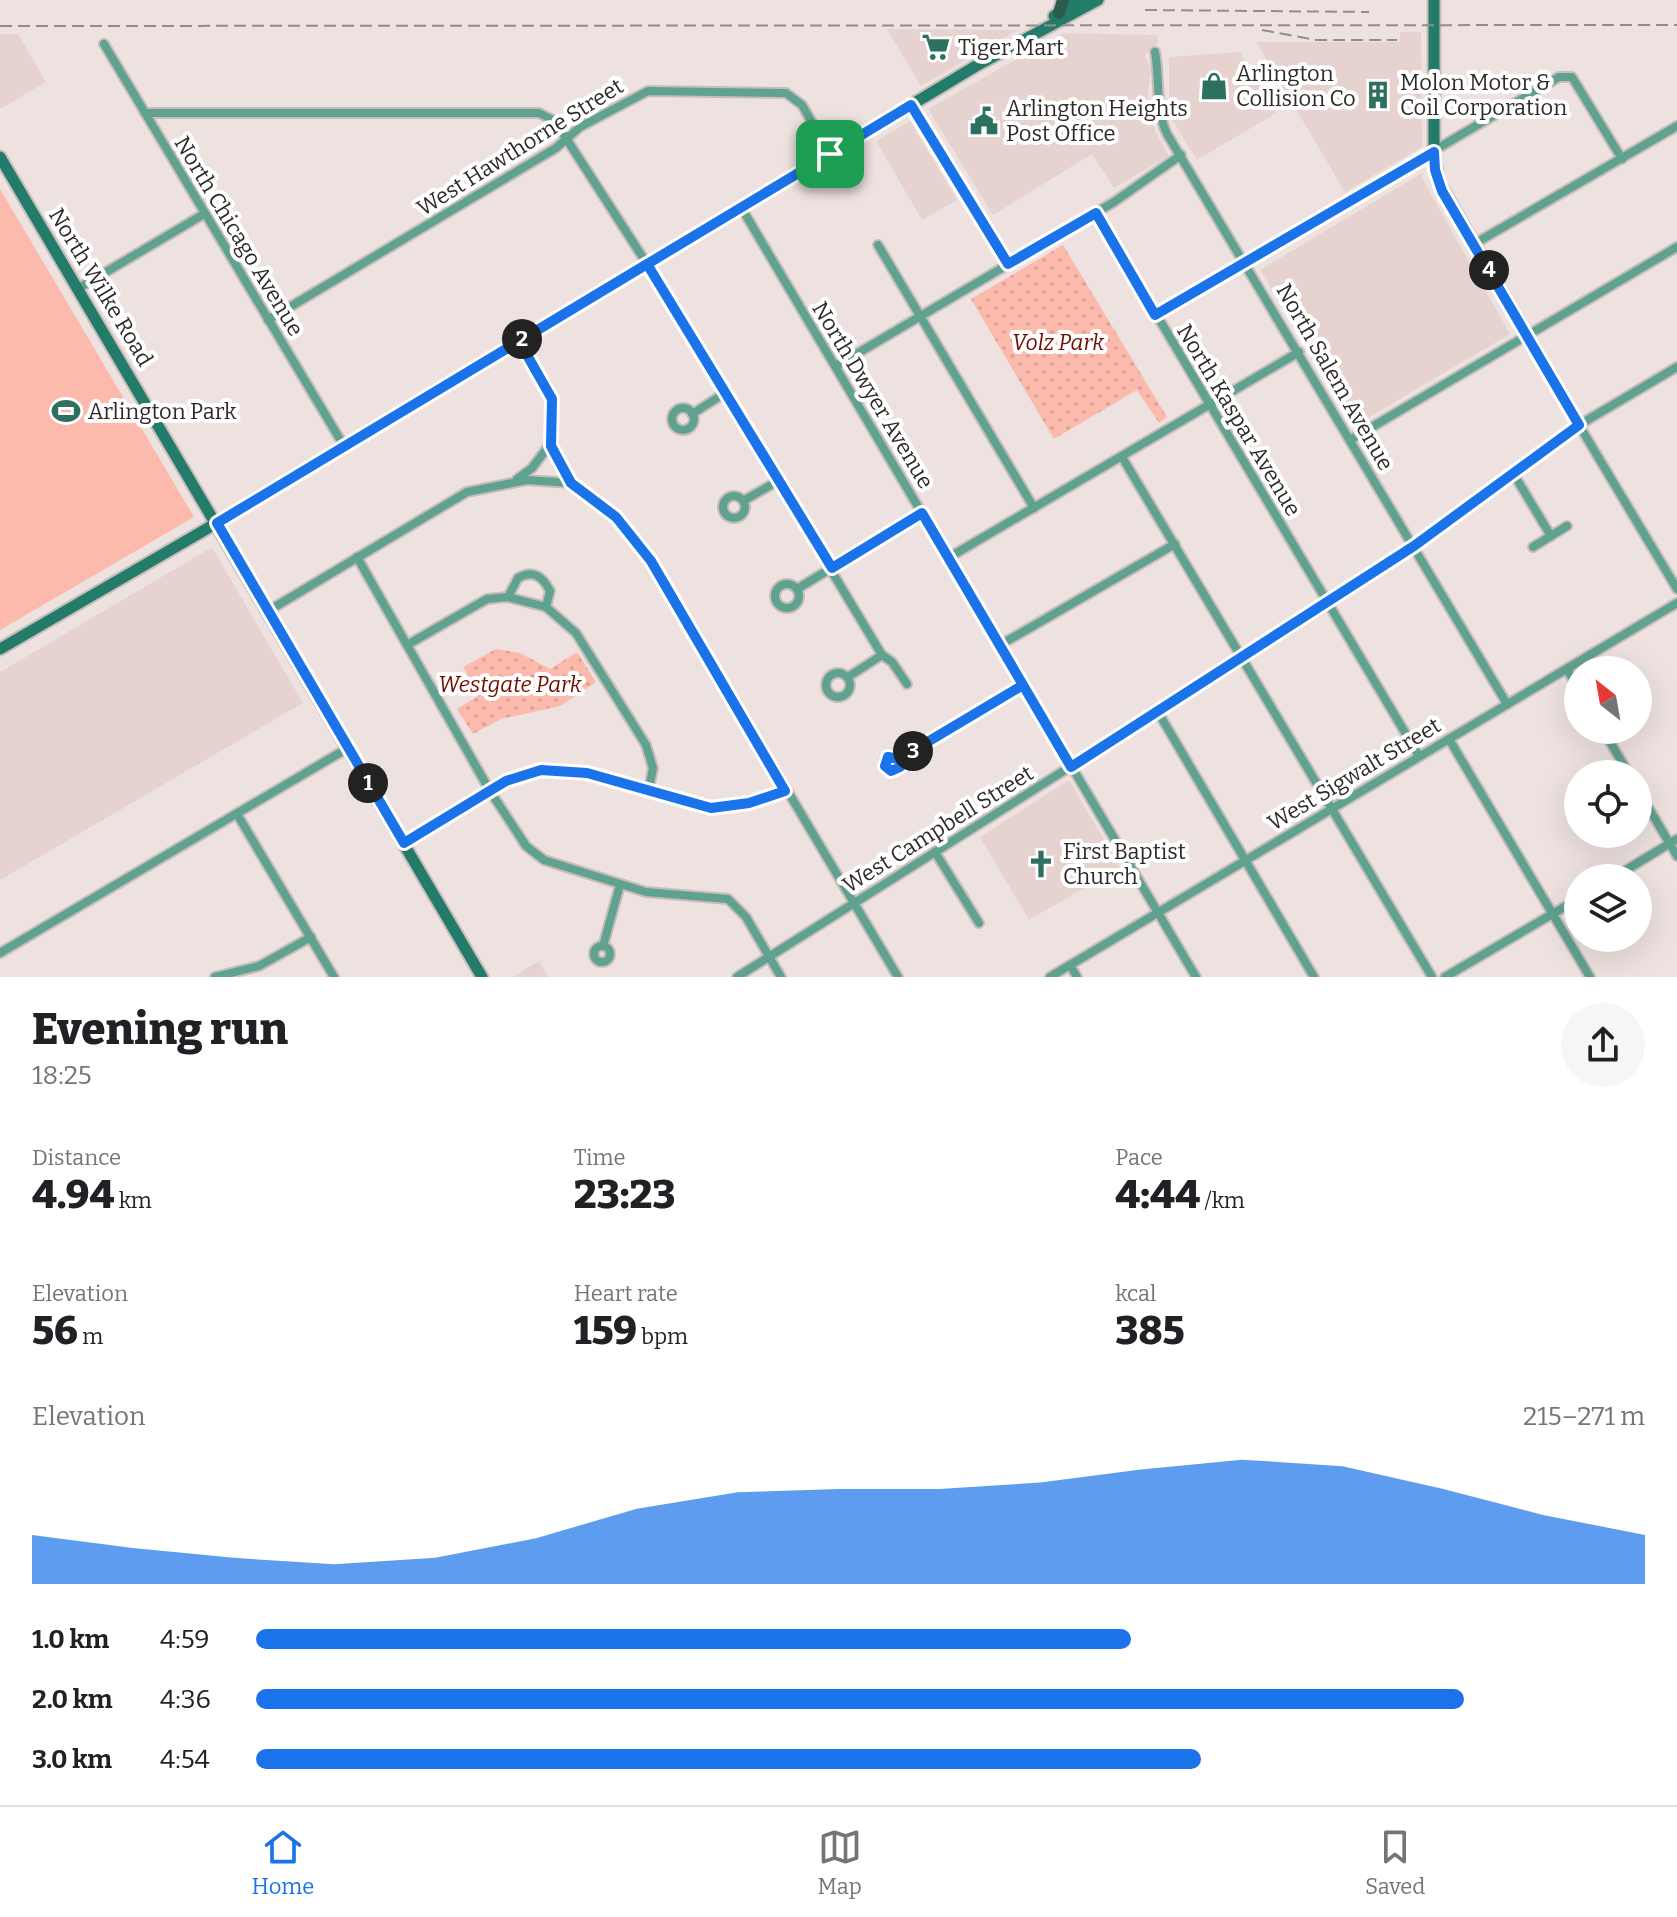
<!DOCTYPE html>
<html lang="en">
<head>
<meta charset="utf-8">
<style>
	body { margin:0; font-family:Bitter,serif; background:#f6f6f6; color:#202124; height:100vh; display:flex; flex-direction:column; font-size:30px; white-space:nowrap }
	* { box-sizing:border-box; margin:0 }
	p { font-size:26px; color:#757577 }
	.icon { flex:none; width:44px; height:44px; fill:none; stroke:currentColor; stroke-width:2; stroke-linecap:round; stroke-linejoin:round }
	.map { position:relative; height:977px; overflow:hidden }
	.details { display:flex; flex-direction:column; background:#fff; flex:1 }
	.details>* { flex:none }
	.needle { width:52px; rotate:329deg }
	.tools { position:absolute; left:1564px; top:656px; display:grid; gap:16px }
	.tools a { display:grid; place-items:center; width:88px; height:88px; border-radius:50%; background:#fff; box-shadow:0 8px 32px #0002; font-size:40px }
	.pin { position:absolute; display:grid; place-items:center; width:68px; height:68px; color:#fff; margin:-34px; border-radius:16px; box-shadow:0 4px 12px #0006 }
	.km { position:absolute; width:40px; height:40px; margin:-20px; border-radius:50%; background:#222; color:#fff; font-size:22px; line-height:40px; text-align:center }
	.round { display:grid; place-items:center; flex:none; width:84px; height:84px; border-radius:42px; background:#f6f6f6 }
	.summary { display:flex; align-items:center; justify-content:space-between; height:136px; padding:0 32px }
	h1 { font-size:44px; font-weight:800; line-height:60px }
	.metrics { display:grid; grid-template-columns:repeat(3,1fr); gap:12px; height:136px; padding:8px 32px }
	.metrics div { display:grid; align-content:center }
	.metrics b { font-size:40px; font-weight:800 }
	.metrics small { font-size:22px; font-weight:400 }
	.metrics p { font-size:22px }
	.chart { height:224px; padding:16px 32px }
	.chart p { display:flex; justify-content:space-between }
	.chart svg { width:100%; height:144px; margin-top:8px; fill:#1a73e8; opacity:.7 }
	ul { padding:0 32px; list-style:none; font-size:26px }
	li { display:grid; grid-template-columns:128px 96px 1fr; align-items:center; height:60px }
	li i { height:20px; border-radius:10px; background:#1a73e8 }
	.tabs { display:flex; justify-content:space-around; align-items:center; height:112px; border-top:2px solid #e0e0e0; background:#fff; font-size:22px; color:#757577 }
	.tabs a { display:grid; justify-items:center; gap:4px }
	.tabs .on { color:#1a73e8 }
	.map>svg:first-child { display:block }
	.built { fill:#e6d3cf }
	.grass { fill:#fbbaac }
	.park { fill:url(#park-dots) }
	.lines { fill:none; stroke-linecap:round; stroke-linejoin:round }
	.street-casing { stroke:#c8bdbb; stroke-width:12 }
	.secondary-casing { stroke:#c8bdbb; stroke-width:15 }
	.primary-casing { stroke:#c8bdbb; stroke-width:16 }
	.street { stroke:#60a290; stroke-width:8 }
	.secondary { stroke:#227c69; stroke-width:11 }
	.primary { stroke:#2b5a4e; stroke-width:12 }
	.rail { stroke:#948c8b; stroke-width:2; stroke-dasharray:12 6; stroke-linecap:butt }
	.route-casing { stroke:#fff; stroke-width:16 }
	.route { stroke:#1a73e8; stroke-width:10 }
	.labels { text-anchor:middle; dominant-baseline:central; stroke-width:8; stroke-linejoin:round; paint-order:stroke }
	.poi-label { font-size:22px; fill:#2e2a29; stroke:#fff; text-anchor:start }
	.street-label { font-size:22px; fill:#2e2a29; stroke:#fff }
	.park-label { font-size:22px; font-style:italic; fill:#700f01; stroke:#fff }
</style>
</head>
<body>
<div class="map">
<svg width="1677" height="977" viewBox="0 0 1677 977">
	<defs>
		<pattern id="park-dots" width="8" height="8" patternUnits="userSpaceOnUse" patternTransform="scale(2)"><rect width="8" height="8" fill="#fbbaac"/><path d="M2 2h.1M6 6h.1" fill="none" stroke="#d7a094" stroke-width="1.8" stroke-linecap="round"/></pattern>
	</defs>
	<rect width="100%" height="100%" fill="#eee2e0"/>
	<g class="built">
		<path d="M887,29L1018,30L921,86Z"/>
		<path d="M1400,32H1421L1422,147L1345,192L1256,42H1400Z"/>
		<path d="M1063,33L1158,35V43L1145,55L1151,68L1147,103L1155,131L1169,156L1114,188L1092,154L993,215L928,109Z"/>
		<path d="M0,34H18L46,82L0,109Z"/>
		<path d="M1240,52L1276,113L1197,160L1169,115V57Z"/>
		<path d="M910,121L957,200L922,220L876,141Z"/>
		<path d="M1422,173L1423,180L1510,334L1354,426L1260,270Z"/>
		<path d="M209,549H213L303,703L0,880V672Z"/>
		<path d="M1069,780L1120,867L1029,920L980,837Z"/>
		<path d="M539,961L548,977H513Z"/>
	</g>
	<path class="grass" d="M0,189L194,517L0,630Z"/>
	<g class="park">
		<path d="M1063,245L1167,417L1159,423L1137,390L1054,439L971,299Z"/>
		<path d="M496,649L520,653L550,669L577,652L596,682L560,706L501,719L473,734L457,709L481,694L463,667Z"/>
	</g>
	<g class="lines">
		<defs>
			<g id="street">
				<path d="M104,44L344,446"/>
				<path d="M1155,52C1160,78 1155,109 1167,134L1507,704"/>
				<path d="M911,105L1008,264"/>
				<path d="M145,113H539L555,121L647,264L882,655L892,662L907,684"/>
				<path d="M741,207L1196,977"/>
				<path d="M1096,213L1419,756"/>
				<path d="M1474,244L1677,126"/>
				<path d="M878,245L1034,508"/>
				<path d="M79,288L204,214"/>
				<path d="M1155,315L1559,77H1572L1622,159"/>
				<path d="M268,320L556,148L580,127L648,91L786,93L802,105L830,154"/>
				<path d="M519,341L547,386L552,399L551,446L571,483L616,517L651,561L898,977"/>
				<path d="M836,366L1114,202L1181,155"/>
				<circle cx="683" cy="419" r="11"/>
				<path d="M692,414L725,393"/>
				<path d="M1579,425L1677,589"/>
				<path d="M1350,440L1677,247"/>
				<path d="M1122,457L1432,977"/>
				<path d="M1513,473L1551,536"/>
				<path d="M517,479L532,468L551,443"/>
				<circle cx="734" cy="507" r="11"/>
				<path d="M743,501L778,481"/>
				<path d="M1533,547L1567,526"/>
				<path d="M357,557L490,791L526,846L544,860L646,892L728,899L746,917L781,977"/>
				<path d="M948,558L1299,352"/>
				<circle cx="787" cy="596" r="12"/>
				<path d="M797,589L922,513"/>
				<path d="M508,597L518,578C533,569 543,577 550,591L546,607"/>
				<path d="M268,611L467,492L527,480L571,483"/>
				<path d="M407,645L487,599L508,597L546,607L576,633L646,745L653,768L649,789"/>
				<path d="M1000,645L1175,544"/>
				<path d="M1567,669L1578,688"/>
				<circle cx="838" cy="685" r="12"/>
				<path d="M848,677L882,655"/>
				<path d="M1158,712L1314,977"/>
				<path d="M1603,730L1629,774"/>
				<path d="M1449,739L1590,977"/>
				<circle cx="892" cy="763" r="8"/>
				<path d="M899,759L1023,685"/>
				<path d="M1638,790L1677,856"/>
				<path d="M237,814L334,977"/>
				<path d="M404,843L506,781L541,770L587,773L711,808L749,803L785,791"/>
				<path d="M935,852L979,923"/>
				<path d="M1613,878L1677,839"/>
				<circle cx="602" cy="954" r="8"/>
				<path d="M603,946L620,885"/>
				<path d="M0,953L348,748"/>
				<path d="M1070,965L1077,977"/>
				<path d="M215,977L259,966L311,937"/>
				<path d="M737,977L1328,604L1414,546L1579,425L1677,367"/>
				<path d="M1050,977L1677,603"/>
				<path d="M1445,977L1578,899"/>
			</g>
			<g id="secondary">
				<path d="M1434,0V152L1438,181L1579,425"/>
				<path d="M1054,16L1080,0"/>
				<path d="M0,157L482,977"/>
				<path d="M0,649L203,531L976,66L1098,0"/>
			</g>
			<path id="primary" d="M1059,13L1063,0"/>
		</defs>
		<use href="#street" class="street-casing"/>
		<use href="#secondary" class="secondary-casing"/>
		<use href="#primary" class="primary-casing"/>
		<use href="#street" class="street"/>
		<use href="#secondary" class="secondary"/>
		<use href="#primary" class="primary"/>
		<g class="rail">
			<path d="M1145,10L1369,12"/>
			<path d="M0,26L1677,25"/>
			<path d="M1262,30L1316,40H1397"/>
		</g>
	</g>
	<g class="lines">
		<defs>
			<path id="route" d="M830,154L217,523L404,843L506,781L541,770L587,773L711,808L749,803L785,791L651,561L616,517L571,483L551,446L552,399L519,341L647,264L832,568L922,513L1023,685L899,759L900,767L891,771L885,766L888,757L899,759L1023,685L1071,767L1414,546L1579,425L1442,191L1435,170L1434,152L1155,315L1096,213L1008,264L911,105L830,154"/>
		</defs>
		<use href="#route" class="route-casing"/>
		<use href="#route" class="route"/>
	</g>
	<defs>
		<symbol id="supermarket-bare" viewBox="-9 -9 18 18"><path d="M-6-5.5h2.5l.6 2H6L4.5 2H-2.5L-4.4-4H-6ZM-1.5 3.2a1.3 1.3 0 1 0 .1 0ZM3 3.2a1.3 1.3 0 1 0 .1 0Z" fill="#2e7060" stroke="#fff" stroke-width="2.5" paint-order="stroke"/></symbol>
		<symbol id="shop-bare" viewBox="-9 -9 18 18"><path d="M-5-2.5h2.3a2.7 3.5 0 0 1 5.4 0H5L5.5 6h-11ZM-1.5-2.5h3a1.5 2.3 0 0 0-3 0Z" fill="#2e7060" stroke="#fff" stroke-width="2.5" paint-order="stroke"/></symbol>
		<symbol id="building-bare" viewBox="-9 -9 18 18"><path d="M-4-6H4V6H1V3H-1V6H-4ZM-2.5-4.3h1.7v1.8h-1.7ZM.8-4.3h1.7v1.8H.8ZM-2.5-1h1.7V.8h-1.7ZM.8-1h1.7V.8H.8Z" fill="#2e7060" stroke="#fff" stroke-width="2.5" paint-order="stroke"/></symbol>
		<symbol id="civic-bare" viewBox="-9 -9 18 18"><path d="M-.6-6.5H3V-4.5H.6V-3L4-1V1h2V6H-6V1h2V-1L-.6-3ZM-1.2 2.5V6h2.4V2.5Z" fill="#2e7060" stroke="#fff" stroke-width="2.5" paint-order="stroke"/></symbol>
		<symbol id="stadium-bare" viewBox="-9 -9 18 18"><path d="M0-5a6.5 5 0 1 0 0 10a6.5 5 0 1 0 0-10ZM-3.5-1.8h7v3.6h-7Z" fill="#2e7060" stroke="#fff" stroke-width="2.5" paint-order="stroke"/></symbol>
		<symbol id="church-bare" viewBox="-9 -9 18 18"><path d="M-1.2-6h2.4v3.5h3.3v2.4h-3.3V6h-2.4V-.1h-3.3v-2.4h3.3Z" fill="#2e7060" stroke="#fff" stroke-width="2.5" paint-order="stroke"/></symbol>
	</defs>
	<g fill-rule="evenodd">
		<use href="#supermarket-bare" x="916" y="27" width="40" height="40"/>
		<use href="#shop-bare" x="1194" y="66" width="40" height="40"/>
		<use href="#building-bare" x="1358" y="75" width="40" height="40"/>
		<use href="#civic-bare" x="964" y="101" width="40" height="40"/>
		<use href="#stadium-bare" x="46" y="391" width="40" height="40"/>
		<use href="#church-bare" x="1021" y="844" width="40" height="40"/>
	</g>
	<g class="labels">
		<g class="poi-label">
			<text x="958" y="47">Tiger Mart</text>
			<text x="1236" y="73">Arlington<tspan x="1236" dy="25">Collision Co</tspan></text>
			<text x="1400" y="82">Molon Motor &amp;<tspan x="1400" dy="25">Coil Corporation</tspan></text>
			<text x="1006" y="108">Arlington Heights<tspan x="1006" dy="25">Post Office</tspan></text>
			<text x="88" y="411">Arlington Park</text>
			<text x="1063" y="851">First Baptist<tspan x="1063" dy="25">Church</tspan></text>
		</g>
		<g class="street-label">
			<text transform="translate(520 147) rotate(-32)">West Hawthorne Street</text>
			<text transform="translate(239 236) rotate(59)">North Chicago Avenue</text>
			<text transform="translate(101 287) rotate(59)">North Wilke Road</text>
			<text transform="translate(1335 377) rotate(60)">North Salem Avenue</text>
			<text transform="translate(873 395) rotate(59)">North Dwyer Avenue</text>
			<text transform="translate(1239 420) rotate(59)">North Kaspar Avenue</text>
			<text transform="translate(1354 774) rotate(-31)">West Sigwalt Street</text>
			<text transform="translate(938 829) rotate(-32)">West Campbell Street</text>
		</g>
		<g class="park-label">
			<text x="1058" y="342">Volz Park</text>
			<text x="510" y="684">Westgate Park</text>
		</g>
	</g>
</svg>
<div class="tools">
<a><svg class="needle" viewBox="-14 -14 28 28"><path d="M0-13l5 13h-10z" fill="#e53935"/><path d="M0 13l5-13h-10z" fill="#757577"/></svg></a>
<a><svg class="icon" aria-label="locate" viewBox="0 0 24 24"><circle cx="12" cy="12" r="6"/><path d="M12 2v4M12 18v4M2 12h4M18 12h4"/></svg></a>
<a><svg class="icon" aria-label="layers" viewBox="0 0 24 24"><path d="M12 4l9 5-9 5-9-5zM3 14l9 5 9-5"/></svg></a>
</div>
<div class="pin" style="left:830px;top:154px;background:#1e9e55"><svg class="icon" aria-label="arrive" viewBox="0 0 24 24"><path d="M6 21V4h12l-3 4 3 4H6"/></svg></div>
<b class="km" style="left:368px;top:783px">1</b>
<b class="km" style="left:522px;top:339px">2</b>
<b class="km" style="left:913px;top:751px">3</b>
<b class="km" style="left:1489px;top:270px">4</b>
</div>
<section class="details">
<div class="summary"><div><h1>Evening run</h1><p>18:25</p></div><a class="round"><svg class="icon" aria-label="share" viewBox="0 0 24 24"><path d="M12 15V3M7 8l5-5 5 5M5 13v7h14v-7"/></svg></a></div>
<div class="metrics">
<div><p>Distance</p><b>4.94<small> km</small></b></div>
<div><p>Time</p><b>23:23</b></div>
<div><p>Pace</p><b>4:44<small> /km</small></b></div>
</div>
<div class="metrics">
<div><p>Elevation</p><b>56<small> m</small></b></div>
<div><p>Heart rate</p><b>159<small> bpm</small></b></div>
<div><p>kcal</p><b>385</b></div>
</div>
<div class="chart"><p><span>Elevation</span>215–271 m</p>
<svg viewBox="0 0 160 44" preserveAspectRatio="none"><path d="M0 44V29L10 33L20 36L30 38L40 36L50 30L60 21L70 16L80 15L90 15L100 13L110 9L120 6L130 8L140 15L150 23L160 29V44z"/></svg>
</div>
<ul>
<li><b>1.0 km</b>4:59<i style="width:63%"></i></li>
<li><b>2.0 km</b>4:36<i style="width:87%"></i></li>
<li><b>3.0 km</b>4:54<i style="width:68%"></i></li>
</ul>
</section>
<nav class="tabs">
<a class="on"><svg class="icon" aria-label="home" viewBox="0 0 24 24"><path d="M3 11l9-7 9 7M6 9v11h12V9"/></svg>Home</a>
<a><svg class="icon" aria-label="map" viewBox="0 0 24 24"><path d="M3 6l6-2 6 2 6-2v14l-6 2-6-2-6 2zM9 4v14M15 6v14"/></svg>Map</a>
<a><svg class="icon" aria-label="saved" viewBox="0 0 24 24"><path d="M7 4h10v16l-5-4-5 4z"/></svg>Saved</a>
</nav>
</body>
</html>
